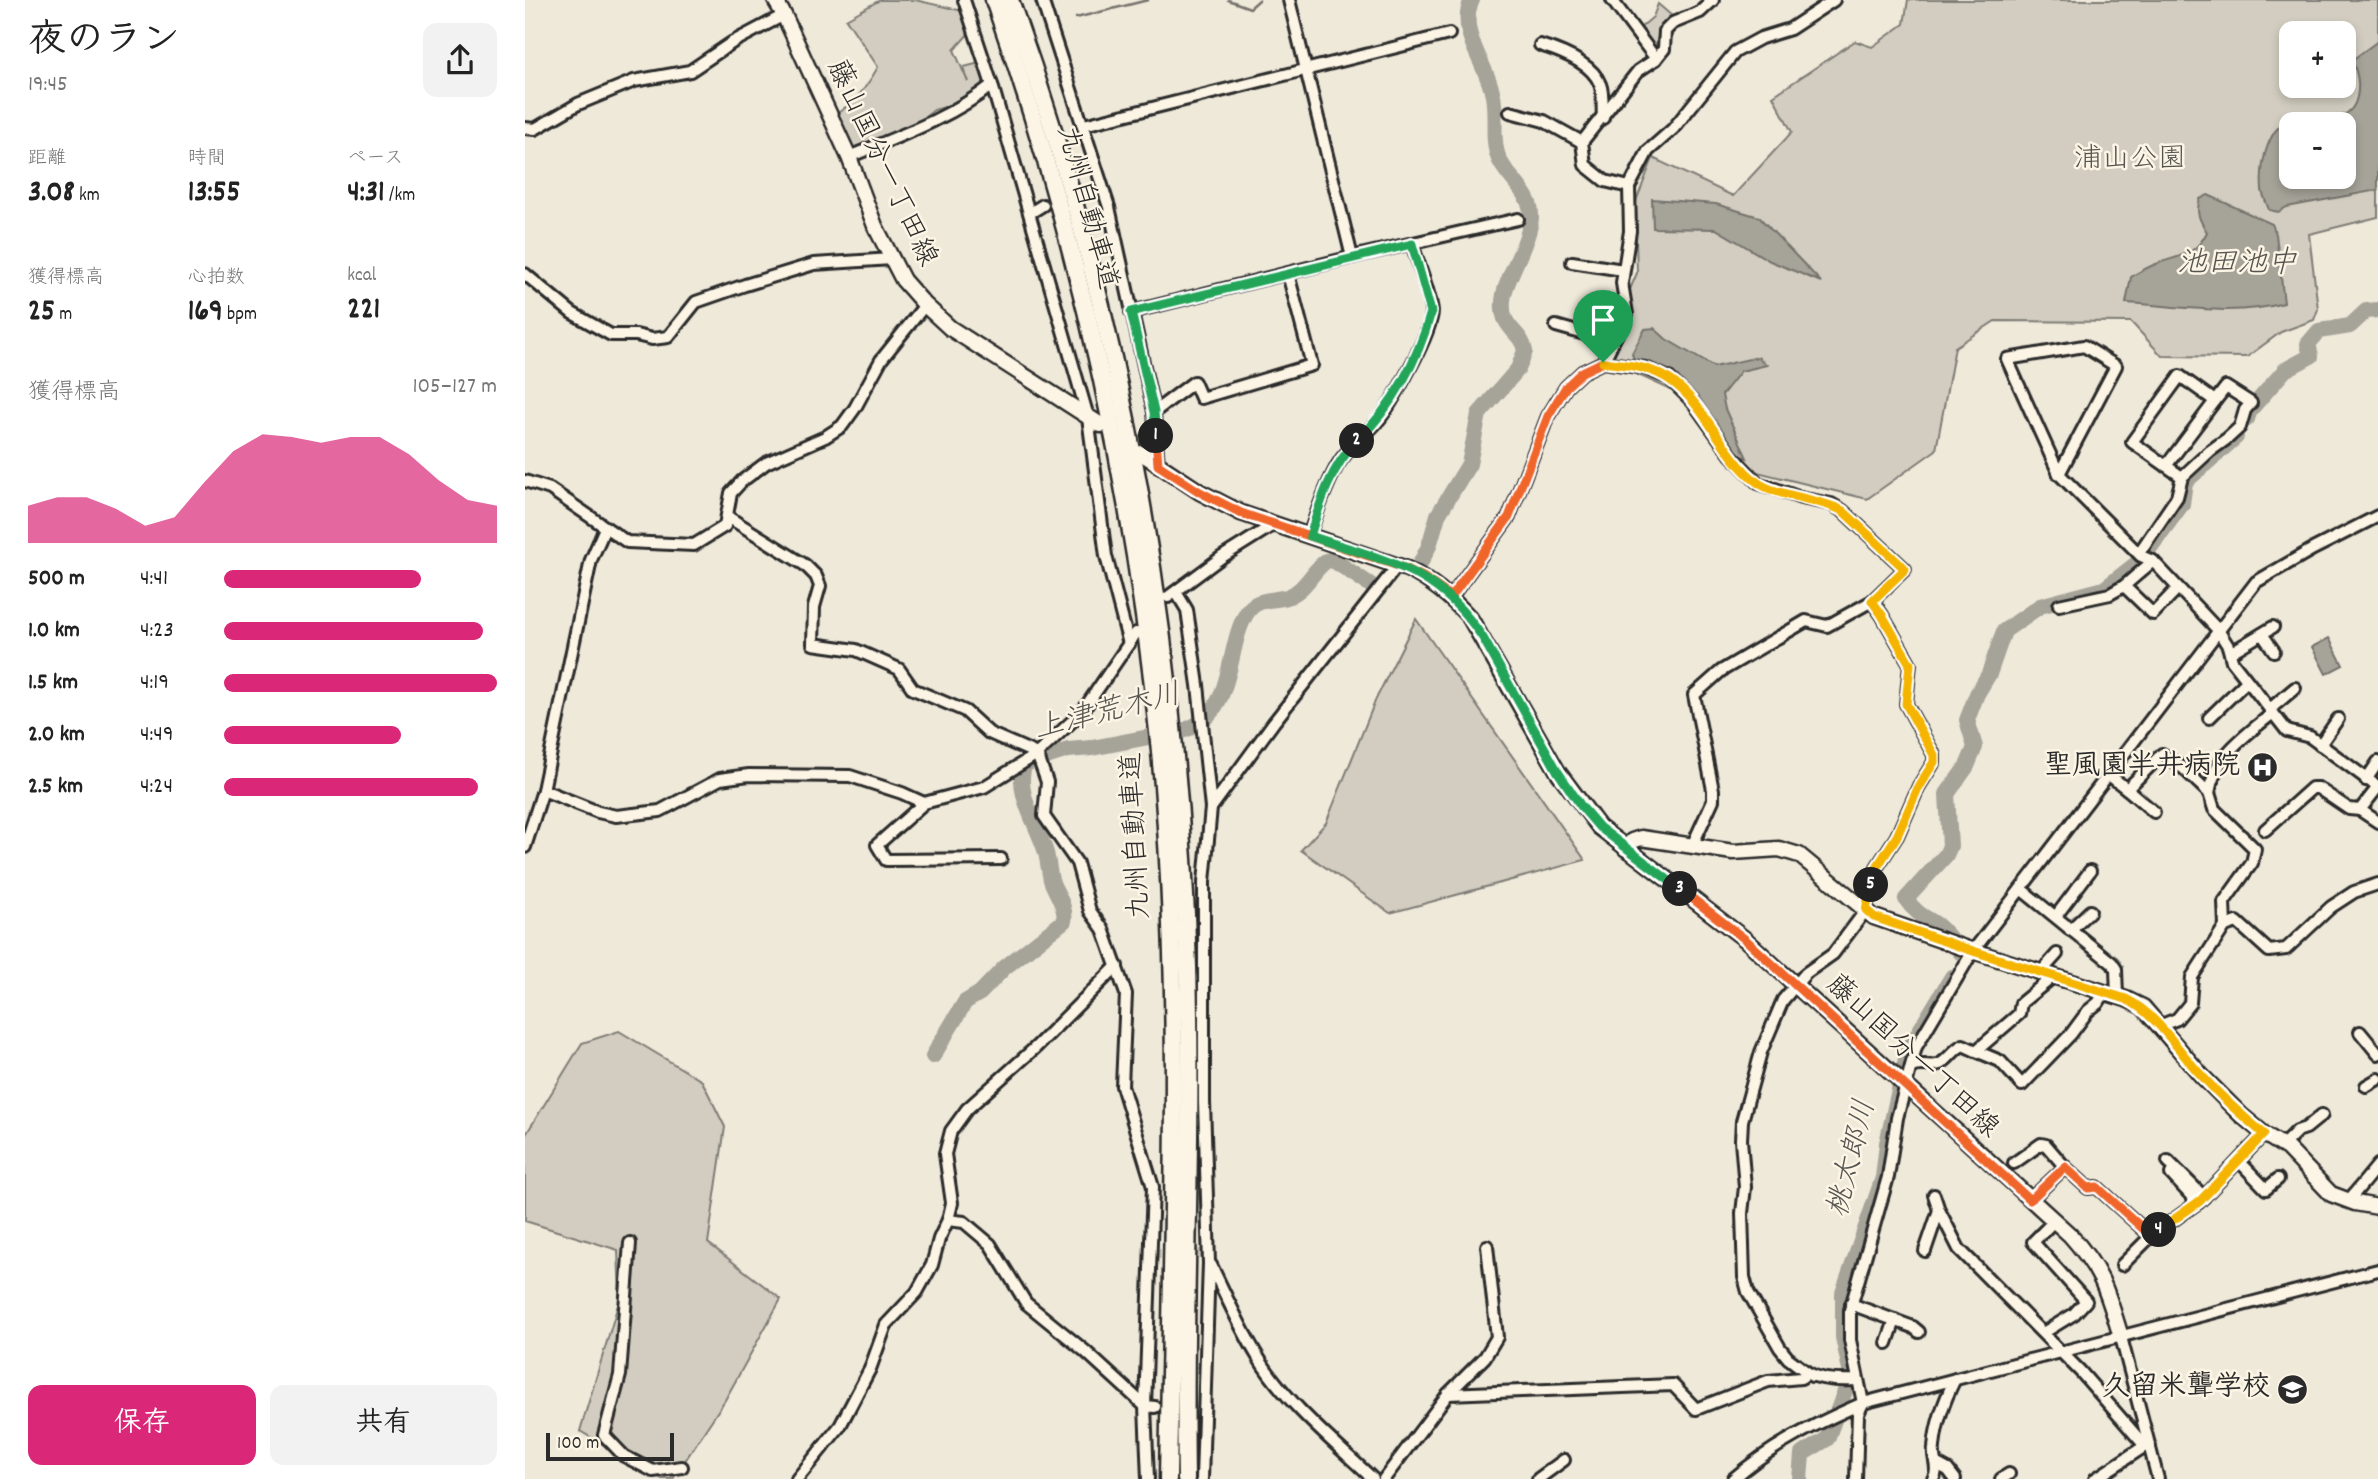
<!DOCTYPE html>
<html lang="ja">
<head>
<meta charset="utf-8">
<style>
	body { margin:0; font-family:Dekko,"Klee One",sans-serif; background:#f2f2f2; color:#222; height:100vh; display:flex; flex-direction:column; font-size:26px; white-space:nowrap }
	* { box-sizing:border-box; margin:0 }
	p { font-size:23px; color:#767676 }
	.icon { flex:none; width:38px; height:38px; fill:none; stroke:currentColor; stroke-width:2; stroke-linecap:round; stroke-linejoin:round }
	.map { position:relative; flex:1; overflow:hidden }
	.drawer { display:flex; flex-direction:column; background:#fff; width:525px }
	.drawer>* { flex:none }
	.tools { position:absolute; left:1754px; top:21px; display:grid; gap:14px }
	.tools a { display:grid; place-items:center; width:77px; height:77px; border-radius:14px; background:#fff; box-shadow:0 4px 10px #0003; font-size:35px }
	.scale { position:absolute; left:21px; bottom:18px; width:128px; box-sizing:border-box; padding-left:7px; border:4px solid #2b2b2b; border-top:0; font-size:19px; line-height:24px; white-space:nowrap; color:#2b2b2b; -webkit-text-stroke:5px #fcf5e5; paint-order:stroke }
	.pin { position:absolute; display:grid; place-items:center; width:60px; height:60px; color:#fff; margin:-72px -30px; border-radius:50% 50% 50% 0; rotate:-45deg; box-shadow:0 0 7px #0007 }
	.pin .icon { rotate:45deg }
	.km { position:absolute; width:35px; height:35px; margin:-18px; border-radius:50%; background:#222; color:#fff; font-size:19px; line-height:35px; text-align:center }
	.round { display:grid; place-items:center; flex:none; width:74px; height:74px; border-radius:14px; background:#f2f2f2 }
	.summary { display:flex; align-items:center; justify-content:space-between; height:119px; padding:0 28px }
	h1 { font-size:38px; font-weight:800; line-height:52px }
	.metrics { display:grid; grid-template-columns:repeat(3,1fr); gap:10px; height:119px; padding:7px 28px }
	.metrics div { display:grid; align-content:center }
	.metrics b { font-size:30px; font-weight:800 }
	.metrics small { font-size:19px; font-weight:400 }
	.metrics p { font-size:19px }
	.chart { height:196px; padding:14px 28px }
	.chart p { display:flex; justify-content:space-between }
	.chart svg { width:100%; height:126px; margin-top:7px; fill:#db2777; opacity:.7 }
	.primary-button { display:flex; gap:14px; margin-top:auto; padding:14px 28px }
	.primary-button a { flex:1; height:80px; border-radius:14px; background:#db2777; color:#fff; font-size:28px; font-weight:800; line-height:80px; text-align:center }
	.primary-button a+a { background:#f2f2f2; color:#222 }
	ul { padding:0 28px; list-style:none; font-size:23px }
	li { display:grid; grid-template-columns:112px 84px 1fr; align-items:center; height:52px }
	li i { height:18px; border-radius:9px; background:#db2777 }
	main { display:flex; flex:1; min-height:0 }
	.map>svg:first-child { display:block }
	.green { fill:#d2cdc0; stroke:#7e7c76; stroke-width:2; fill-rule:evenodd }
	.water { fill:#a6a399; stroke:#75736d; stroke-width:2; fill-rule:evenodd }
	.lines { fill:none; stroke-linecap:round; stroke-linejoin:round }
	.stream { stroke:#75736d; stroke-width:2.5 }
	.river { stroke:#a6a399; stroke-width:16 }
	.minor-tunnel { stroke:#c8c3b7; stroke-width:10; stroke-dasharray:10 5; stroke-linecap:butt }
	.minor-casing { stroke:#2b2b2b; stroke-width:16 }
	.major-casing { stroke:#2b2b2b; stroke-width:19 }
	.highway-casing { stroke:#2b2b2b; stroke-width:21 }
	.minor { stroke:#fcf5e5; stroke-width:10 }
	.major { stroke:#fcf5e5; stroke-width:14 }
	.highway { stroke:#fcf5e5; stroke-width:16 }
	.split-1-casing { stroke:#fff; stroke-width:14 }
	.split-2-casing { stroke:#fff; stroke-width:14 }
	.split-3-casing { stroke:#fff; stroke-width:14 }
	.split-4-casing { stroke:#fff; stroke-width:14 }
	.split-5-casing { stroke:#fff; stroke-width:14 }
	.split-6-casing { stroke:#fff; stroke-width:14 }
	.split-1 { stroke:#f0652b; stroke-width:9 }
	.split-2 { stroke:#22a559; stroke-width:9 }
	.split-3 { stroke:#22a559; stroke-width:9 }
	.split-4 { stroke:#f0652b; stroke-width:9 }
	.split-5 { stroke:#f5b400; stroke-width:9 }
	.split-6 { stroke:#f5b400; stroke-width:9 }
	.labels { text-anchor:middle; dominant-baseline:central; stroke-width:5; stroke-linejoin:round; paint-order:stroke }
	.park-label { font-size:28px; fill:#555450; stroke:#fcf5e5 }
	.street-label { font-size:28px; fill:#2b2b2b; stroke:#fcf5e5 }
	.poi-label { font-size:28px; font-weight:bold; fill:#2b2b2b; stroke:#fcf5e5; text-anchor:end }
	.water-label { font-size:30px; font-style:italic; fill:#565552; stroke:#fcf5e5 }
</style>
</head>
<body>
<main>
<section class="drawer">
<div class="summary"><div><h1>夜のラン</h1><p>19:45</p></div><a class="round"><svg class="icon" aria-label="share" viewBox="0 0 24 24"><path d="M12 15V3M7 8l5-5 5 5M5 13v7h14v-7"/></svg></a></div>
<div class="metrics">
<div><p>距離</p><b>3.08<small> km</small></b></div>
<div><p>時間</p><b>13:55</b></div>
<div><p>ペース</p><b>4:31<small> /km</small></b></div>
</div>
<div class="metrics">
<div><p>獲得標高</p><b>25<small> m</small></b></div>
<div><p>心拍数</p><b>169<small> bpm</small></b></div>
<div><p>kcal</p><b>221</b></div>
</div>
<div class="chart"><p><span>獲得標高</span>105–127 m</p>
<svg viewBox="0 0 160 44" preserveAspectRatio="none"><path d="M0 44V31L10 28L20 28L30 32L40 38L50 35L60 23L70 12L80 6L90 7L100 9L110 7L120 7L130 13L140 22L150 29L160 31V44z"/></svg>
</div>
<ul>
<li><b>500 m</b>4:41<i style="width:72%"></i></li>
<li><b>1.0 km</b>4:23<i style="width:95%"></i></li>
<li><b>1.5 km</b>4:19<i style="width:100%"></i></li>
<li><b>2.0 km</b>4:49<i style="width:65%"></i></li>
<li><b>2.5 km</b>4:24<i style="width:93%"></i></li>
</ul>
<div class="primary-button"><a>保存</a><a>共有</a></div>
</section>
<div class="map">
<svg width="1853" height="1479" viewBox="0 0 1853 1479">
	<rect width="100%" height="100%" fill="#efe9da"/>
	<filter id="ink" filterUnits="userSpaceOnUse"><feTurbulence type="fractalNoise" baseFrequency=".0143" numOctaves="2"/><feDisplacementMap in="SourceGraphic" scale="14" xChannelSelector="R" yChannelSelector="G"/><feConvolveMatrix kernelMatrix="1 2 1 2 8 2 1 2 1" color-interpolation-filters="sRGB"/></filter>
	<g filter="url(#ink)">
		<g class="green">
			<path d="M355,0H390L438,11L445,32L429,50L443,82L439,67L455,63L467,85L450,99L409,110L380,133L324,157L306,118C332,100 338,93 353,67L321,19Z"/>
			<path d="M1383,0H1853V217L1784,234L1793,309L1789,320L1756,332L1722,357L1637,356L1606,322L1470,321L1430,347L1411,450L1342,499L1208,466L1153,393L1076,358L1112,273L1110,204L1128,158L1208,196L1267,132L1248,96L1330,41L1347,47L1379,24ZM1766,33H1818V86H1766ZM1766,124H1818V177H1766Z"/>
			<path d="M1133,4L1147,16L1135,28L1129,52L1114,29L1128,17Z"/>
			<path d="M891,619L1060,860L865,913L776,850L801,823L851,699Z"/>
			<path d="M94,1031L177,1081L200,1127L183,1243L256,1299L200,1400L148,1479H137L55,1431L95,1298L93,1250L0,1221V1136L57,1043Z"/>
		</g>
		<g class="water">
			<path d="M1853,41V190L1762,207L1753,212L1744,210C1742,204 1738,196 1737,190C1735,164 1742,123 1772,117C1795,112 1825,128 1832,97C1835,83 1832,72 1827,60ZM1818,124V177H1766V124Z"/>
			<path d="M1683,195L1747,224L1751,234L1759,303C1709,317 1653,306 1601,303L1606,277C1614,272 1623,267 1631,264C1654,255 1670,257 1682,232C1675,221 1670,212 1675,199Z"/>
			<path d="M1127,199L1191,204L1234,217L1296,282L1245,261L1191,229L1128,228Z"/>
			<path d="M1129,328L1141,339L1189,367L1233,357L1242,365L1216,371L1197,395L1200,409L1222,458L1209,453L1145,375L1109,360L1107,353L1120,329Z"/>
			<path d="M1804,638L1818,665L1801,674L1787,647Z"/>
		</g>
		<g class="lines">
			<g class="stream">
				<path d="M703,0L725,8L734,0"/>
				<path d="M551,18L623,0"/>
			</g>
			<g class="river">
				<path d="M1722,419L1725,410L1760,370L1786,356L1783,344L1794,331L1825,326L1841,311L1853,310"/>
				<path d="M892,570L904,546L913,515L944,464L954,414L993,369L1000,351C996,328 972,330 979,294C985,268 1014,228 1004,203C997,186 981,175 974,159C966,140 972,116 968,96C963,64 931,33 947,0"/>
				<path d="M1435,952C1428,942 1422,933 1412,925C1400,917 1389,912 1381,899L1421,855L1425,846L1422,794L1442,766L1450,747L1442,720L1452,694L1464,674L1479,631L1515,606L1579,589L1616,560L1657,504L1660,482L1711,437"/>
				<path d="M408,1056L440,1002L455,993L479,968L539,921C542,907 530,892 526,880C524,871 523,861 521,853C514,827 488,791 500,764L543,750L567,748L660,730C713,711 699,647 723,611C732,598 748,601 762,597C780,591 787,571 801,561L808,560L850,588"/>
				<path d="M1275,1479L1277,1454L1302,1439L1326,1375L1318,1337V1293L1358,1178L1362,1143L1383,1050L1427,977"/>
			</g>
			<g class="minor-tunnel">
				<path d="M541,197L576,184"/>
				<path d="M626,1254H677"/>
			</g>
			<defs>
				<g id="minor">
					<path d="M439,0L467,85L563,417L581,556L604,644"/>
					<path d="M517,0L584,207L629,412L633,465"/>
					<path d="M764,0L827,257"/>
					<path d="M1087,0L1131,59"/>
					<path d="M1015,45C1035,51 1067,63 1075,84C1079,94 1077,108 1078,118"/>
					<path d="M985,112L1019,121L1057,142"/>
					<path d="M559,125L924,34"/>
					<path d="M0,128L10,129L53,104L109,81L165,71L208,42L259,15"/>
					<path d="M324,157C372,137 426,118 467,85"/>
					<path d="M1104,187L1080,181L1060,165L1057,142L1113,71L1131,59L1139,49L1140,31L1148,23L1175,12L1188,0"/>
					<path d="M505,213L518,205"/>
					<path d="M1047,262L1098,270"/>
					<path d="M0,274L47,313L86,335H111L127,339L143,337L171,302L220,285L289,264L367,259"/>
					<path d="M606,312L827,257L993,219"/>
					<path d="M1031,326L1088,342"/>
					<path d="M1559,346L1591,366L1534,474L1482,359Z"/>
					<path d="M1078,362L1102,314L1097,283L1105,231L1104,187L1123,151L1148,129L1210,52L1236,38L1265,29L1309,0"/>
					<path d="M629,412L669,382L676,398L787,365L763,274"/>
					<path d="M1534,474L1616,556L1628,561L1693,630L1703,646L1707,661L1762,731L1785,737L1853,787"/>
					<path d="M1657,477L1685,451L1703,438L1715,427L1720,410L1726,403L1701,387L1690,401"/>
					<path d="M0,481L25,489L102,542L169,545L200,526L206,493L217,481L241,463L300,437L317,426L330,408L356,360L400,305"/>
					<path d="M203,517L280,565L291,576L295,586L289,607L288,644L331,650L374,669L388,689L440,711L464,733L512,754L522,782L519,816L552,863L565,911L578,929L601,994L597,1086L628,1187L620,1406L623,1479"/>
					<path d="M784,536C792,512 800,488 812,466C822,448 839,437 852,422C866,406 907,332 907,311C906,297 892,259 887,244"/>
					<path d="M1614,553L1652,497L1657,477L1607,442L1655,376L1690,401L1641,466"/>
					<path d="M1628,561L1599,586L1628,614L1653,588"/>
					<path d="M651,592L662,610L673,685L686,808L679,882V1102L684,1263L677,1479"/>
					<path d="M643,597L697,557L748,525"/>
					<path d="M926,597L984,517L1023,416L1041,387L1057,372L1078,362L1120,368L1144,378L1168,402L1206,455L1233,483L1276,498L1306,504L1318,511L1380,569L1347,601"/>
					<path d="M1534,605L1585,594L1599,586"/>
					<path d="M1737,634L1749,651"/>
					<path d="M1705,653L1748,627"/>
					<path d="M1745,709L1770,688"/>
					<path d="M1684,718L1722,681"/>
					<path d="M1795,745L1813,719"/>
					<path d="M1584,775L1602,789L1637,754L1658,768L1684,793L1689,809L1730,849L1727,863L1699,902L1700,926"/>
					<path d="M1841,780L1853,762"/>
					<path d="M1853,787L1835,810L1853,822"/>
					<path d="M1602,789L1629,812"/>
					<path d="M18,790L73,812L91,816L135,811L195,779L224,775L325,776L377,793L399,803"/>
					<path d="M1684,793C1690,755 1720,736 1748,713"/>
					<path d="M686,808L749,722L873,565"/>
					<path d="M1740,830L1787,788H1793L1824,809L1835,810"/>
					<path d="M1167,846L1188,800V790L1169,695L1196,671L1281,621L1302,626L1347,601L1357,615L1385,664L1381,704L1409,755V762L1394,786L1372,836L1352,867L1344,891L1341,910L1308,954L1281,973L1258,1000L1236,1052L1217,1121L1216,1140L1220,1187L1217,1213L1219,1277L1223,1292L1255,1348L1263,1358L1287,1376"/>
					<path d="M0,847L18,790L66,560L80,528"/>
					<path d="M476,859L361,860L352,845L399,803L459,787L512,754L557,712L611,633"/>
					<path d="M1496,889L1587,963L1591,969L1592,996"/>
					<path d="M1531,916L1565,871"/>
					<path d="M1545,930L1565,911"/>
					<path d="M1516,972L1532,954"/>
					<path d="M1529,976L1496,1003L1494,1014L1451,1051L1475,1061L1497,1085L1546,1034L1563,1011L1573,1003L1580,992"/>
					<path d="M1634,1026L1652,1019L1665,1003L1667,977L1700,926L1712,922L1744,951L1761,949L1806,907L1829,892L1853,884"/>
					<path d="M1835,1032L1853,1054"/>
					<path d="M1386,1067C1397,1062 1406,1068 1415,1064C1423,1060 1429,1049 1438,1045L1451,1051"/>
					<path d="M1841,1086L1853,1079"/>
					<path d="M1758,1145L1772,1131L1781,1128L1797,1115"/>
					<path d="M1643,1161L1679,1197"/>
					<path d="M1714,1161L1741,1189L1753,1179"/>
					<path d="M1489,1163L1516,1144L1521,1145L1540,1167L1505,1200"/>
					<path d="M1540,1167L1563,1188L1572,1187L1626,1236"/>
					<path d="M1646,1174L1673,1203"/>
					<path d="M1409,1195L1414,1210L1434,1249L1555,1371L1620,1446"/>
					<path d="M1824,1200L1853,1165"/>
					<path d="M423,1220L439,1222L465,1244L501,1303L560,1351L620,1406L630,1407"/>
					<path d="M105,1243L95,1375L79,1435L99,1456L128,1471L157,1467"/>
					<path d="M1400,1251L1414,1210"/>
					<path d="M686,1265C701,1296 715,1328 733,1357C759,1401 811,1444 848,1479"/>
					<path d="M1597,1265L1626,1236L1675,1201L1739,1134"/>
					<path d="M1326,1304L1388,1327L1394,1332"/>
					<path d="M1518,1333L1549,1314L1561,1301L1508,1242L1529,1221"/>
					<path d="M1596,1337L1633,1479"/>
					<path d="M1362,1343L1370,1320"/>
					<path d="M923,1394L1148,1385L1171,1409L1243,1381L1276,1378L1283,1373C1296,1380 1316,1381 1332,1380"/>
					<path d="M1412,1464L1423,1470L1430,1479"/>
					<path d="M272,1479L315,1426L345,1369L361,1325L392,1292L407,1265L414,1239L423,1220L427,1203L420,1154L426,1131L442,1109L511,1047L592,966"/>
					<path d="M859,1479L923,1394L960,1357L972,1337L962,1246"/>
					<path d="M1013,1479L1039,1460"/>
					<path d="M1208,1479C1247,1445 1290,1424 1338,1403L1853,1270"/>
					<path d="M1331,1479L1333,1414L1338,1403L1325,1340V1310L1363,1177L1372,1118L1391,1047L1448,951L1731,582L1788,549L1853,516"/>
					<path d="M1408,1479C1415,1468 1407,1459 1409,1447C1411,1423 1419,1401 1430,1379"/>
					<path d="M1476,1479L1484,1474"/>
					<path d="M1570,1479L1620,1446H1625"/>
				</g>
				<g id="major">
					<path d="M250,0L259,15L324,157L350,226L378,280L400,305L425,328L576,425"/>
					<path d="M616,453L675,492L716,513L882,569C907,581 926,597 945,618L1033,772L1074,827L1221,940L1545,1235C1578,1272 1582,1291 1596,1337"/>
					<path d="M1101,849L1107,841L1116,838L1208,852L1254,849L1274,855L1349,917L1448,951L1601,999L1618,1007L1676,1075L1716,1115L1739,1134L1762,1148L1806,1194L1830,1203L1853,1207"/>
				</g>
				<g id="highway">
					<path d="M469,0C553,239 609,489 634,741C658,986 647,1233 643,1479"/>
					<path d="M485,0C596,309 653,639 663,967C668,1138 658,1308 661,1479"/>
				</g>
			</defs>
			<use href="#minor" class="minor-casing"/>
			<use href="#major" class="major-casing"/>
			<use href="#highway" class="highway-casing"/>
			<use href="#minor" class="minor"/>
			<use href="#major" class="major"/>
			<use href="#highway" class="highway"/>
		</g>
	</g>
	<g class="lines" filter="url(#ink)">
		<defs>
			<path id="split-1" d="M631,436L633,465L675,492L716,513L882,569L898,577L926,597L984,517L1023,416L1041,387L1057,372L1078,362"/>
			<path id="split-2" d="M631,436L629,412L606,312L887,244L906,312C893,360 868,406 832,441"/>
			<path id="split-3" d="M832,441C806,466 795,503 785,536C859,561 912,567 958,638L1033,772L1056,806L1074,827L1155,889"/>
			<path id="split-4" d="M1155,889L1221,940L1505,1200L1540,1167L1563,1188L1572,1187L1626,1236L1634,1230"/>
			<path id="split-5" d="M1346,885L1341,910L1349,917L1448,951L1601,999C1633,1015 1652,1050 1676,1075C1696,1097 1717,1116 1739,1134L1675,1201L1634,1230"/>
			<path id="split-6" d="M1078,362C1100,365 1126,366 1145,380C1182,405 1196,455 1232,482C1252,497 1294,498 1318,511L1380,569L1347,601L1357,615L1385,664L1381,704L1409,755V762L1394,786L1372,836L1352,867L1346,885"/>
		</defs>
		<use href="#split-1" class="split-1-casing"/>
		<use href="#split-2" class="split-2-casing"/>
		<use href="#split-3" class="split-3-casing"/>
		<use href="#split-4" class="split-4-casing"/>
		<use href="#split-5" class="split-5-casing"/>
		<use href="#split-6" class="split-6-casing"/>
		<use href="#split-1" class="split-1"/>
		<use href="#split-2" class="split-2"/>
		<use href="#split-3" class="split-3"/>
		<use href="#split-4" class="split-4"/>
		<use href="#split-5" class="split-5"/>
		<use href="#split-6" class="split-6"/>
	</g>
	<defs>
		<symbol id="hospital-disc" viewBox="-11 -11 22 22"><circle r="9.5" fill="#2b2b2b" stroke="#fcf5e5"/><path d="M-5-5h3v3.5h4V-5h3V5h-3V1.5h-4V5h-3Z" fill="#fff"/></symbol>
		<symbol id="school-disc" viewBox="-11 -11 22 22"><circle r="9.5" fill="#2b2b2b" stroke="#fcf5e5"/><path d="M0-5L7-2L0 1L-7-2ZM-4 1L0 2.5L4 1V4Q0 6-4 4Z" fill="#fff"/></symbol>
	</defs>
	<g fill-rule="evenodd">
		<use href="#hospital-disc" x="1720" y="750" width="35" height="35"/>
		<use href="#school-disc" x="1750" y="1372" width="35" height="35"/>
	</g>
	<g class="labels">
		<g class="park-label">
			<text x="1605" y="161">浦山公園</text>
		</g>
		<g class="street-label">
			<text transform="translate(355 164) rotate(65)">藤山国分一丁田線</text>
			<text transform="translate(560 208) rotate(75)">九州自動車道</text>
			<text transform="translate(613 836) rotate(-93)">九州自動車道</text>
			<text transform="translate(1386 1058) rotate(43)">藤山国分一丁田線</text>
		</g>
		<g class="poi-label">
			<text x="1715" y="768">聖風園半井病院</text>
			<text x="1745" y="1389">久留米聾学校</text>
		</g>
		<g class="water-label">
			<text x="1712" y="265">池田池中</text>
			<text transform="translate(583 714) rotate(-14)">上津荒木川</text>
			<text transform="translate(1329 1159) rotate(-76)">桃太郎川</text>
		</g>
	</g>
</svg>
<div class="tools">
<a>+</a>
<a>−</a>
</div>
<div class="scale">100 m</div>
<div class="pin" style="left:1078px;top:362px;background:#1e9e55"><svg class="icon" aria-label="arrive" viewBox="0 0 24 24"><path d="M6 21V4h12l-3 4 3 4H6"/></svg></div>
<b class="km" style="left:631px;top:436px">1</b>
<b class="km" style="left:832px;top:441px">2</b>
<b class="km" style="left:1155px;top:889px">3</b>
<b class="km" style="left:1634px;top:1230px">4</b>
<b class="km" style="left:1346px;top:885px">5</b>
</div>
</main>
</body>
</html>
